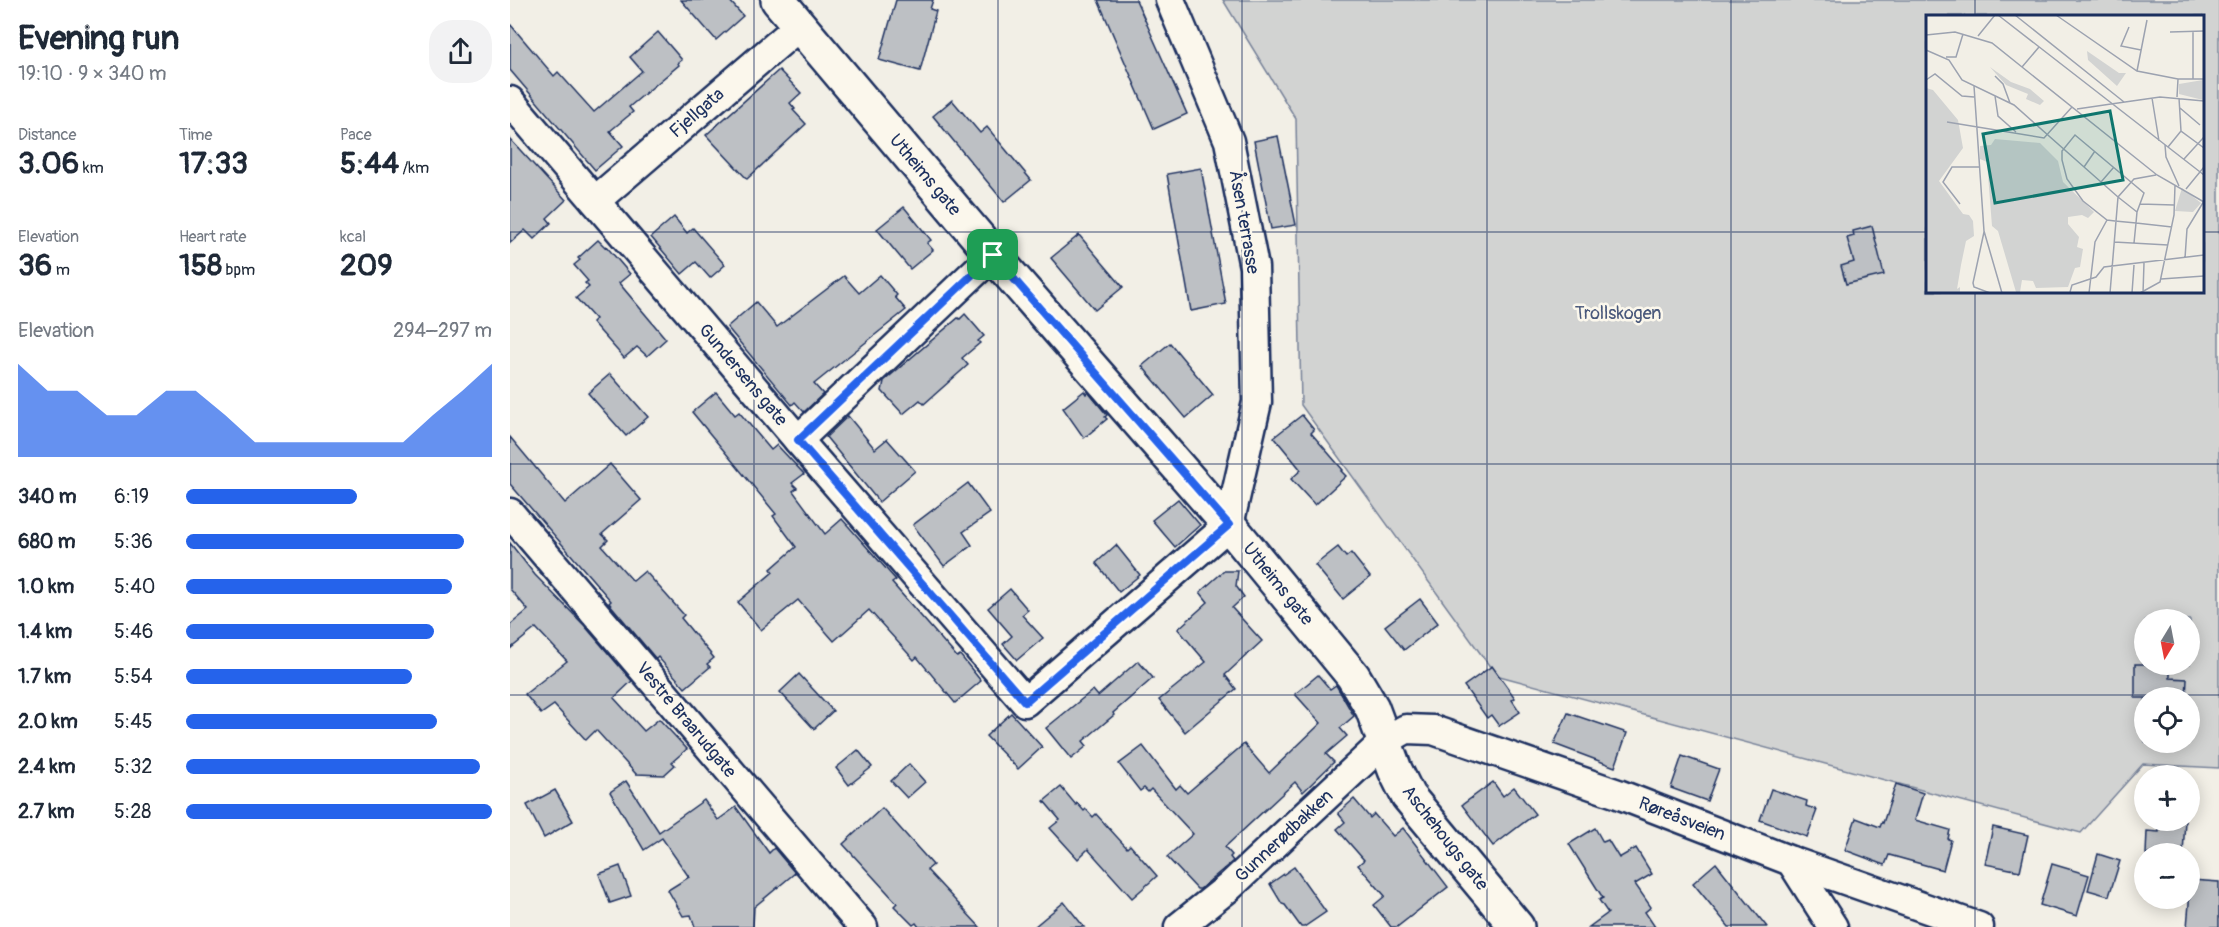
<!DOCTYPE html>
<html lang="en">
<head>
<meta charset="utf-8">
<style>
	body { margin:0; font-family:Pangolin,sans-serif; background:#f2f2f3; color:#1f2937; height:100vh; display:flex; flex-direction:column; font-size:22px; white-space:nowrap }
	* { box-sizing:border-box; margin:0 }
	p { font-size:20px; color:#747a83 }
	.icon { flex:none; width:33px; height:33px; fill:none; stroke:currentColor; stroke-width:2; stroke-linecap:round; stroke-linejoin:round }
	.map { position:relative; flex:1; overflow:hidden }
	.side { display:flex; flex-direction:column; background:#fff; width:510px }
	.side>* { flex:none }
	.needle { width:39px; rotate:190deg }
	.tools { position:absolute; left:1624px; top:609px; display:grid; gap:12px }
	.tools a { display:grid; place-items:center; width:66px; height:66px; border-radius:50%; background:#fff; box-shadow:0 3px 15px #0003; font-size:30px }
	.pin { position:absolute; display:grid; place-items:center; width:51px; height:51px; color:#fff; margin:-26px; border-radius:12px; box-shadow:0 3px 9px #0006 }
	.round { display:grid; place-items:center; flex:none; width:63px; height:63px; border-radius:24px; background:#f2f2f3 }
	.summary { display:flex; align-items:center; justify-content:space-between; height:102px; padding:0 18px }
	h1 { font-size:33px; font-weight:800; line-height:45px }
	.metrics { display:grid; grid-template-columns:repeat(3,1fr); gap:9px; height:102px; padding:6px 18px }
	.metrics div { display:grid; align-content:center }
	.metrics b { font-size:30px; font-weight:800 }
	.metrics small { font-size:16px; font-weight:400 }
	.metrics p { font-size:16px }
	.chart { height:168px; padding:12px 18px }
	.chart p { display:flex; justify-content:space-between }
	.chart svg { width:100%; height:108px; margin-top:6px; fill:#2563eb; opacity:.7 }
	ul { padding:0 18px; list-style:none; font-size:20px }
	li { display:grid; grid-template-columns:96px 72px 1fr; align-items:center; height:45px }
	li i { height:15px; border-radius:8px; background:#2563eb }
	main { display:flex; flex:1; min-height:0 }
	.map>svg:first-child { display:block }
	.green { fill:#d2d3d2; stroke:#768198; stroke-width:1.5; fill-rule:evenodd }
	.building { fill:#bdc0c4; stroke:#1b2f5e; stroke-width:1.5 }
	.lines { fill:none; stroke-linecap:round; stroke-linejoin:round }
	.minor-casing { stroke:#1b2f5e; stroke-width:33 }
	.major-casing { stroke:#1b2f5e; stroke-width:38 }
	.minor { stroke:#fbf7ec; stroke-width:28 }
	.major { stroke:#fbf7ec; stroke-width:33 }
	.route-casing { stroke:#fff; stroke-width:12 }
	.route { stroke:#2563eb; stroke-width:8 }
	.grid { fill:none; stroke:#1b2f5e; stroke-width:1.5; stroke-opacity:0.55 }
	.labels { text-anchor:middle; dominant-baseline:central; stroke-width:5; stroke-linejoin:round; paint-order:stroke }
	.street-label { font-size:18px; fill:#1b2f5e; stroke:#fbf7ec }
	.park-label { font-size:18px; fill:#49587b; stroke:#fbf7ec }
	.inset-road { fill:none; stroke:#9ca2b0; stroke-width:1.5 }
	.view { fill:#0f766e; fill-opacity:0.15; stroke:#0f766e; stroke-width:3 }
	.inset-edge { fill:none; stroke:#1b2f5e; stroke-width:3 }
</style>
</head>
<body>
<main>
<section class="side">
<div class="summary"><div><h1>Evening run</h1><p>19:10 · 9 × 340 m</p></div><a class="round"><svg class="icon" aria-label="share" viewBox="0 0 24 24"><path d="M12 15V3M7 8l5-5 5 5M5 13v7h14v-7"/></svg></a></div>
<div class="metrics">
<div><p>Distance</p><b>3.06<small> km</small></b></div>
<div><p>Time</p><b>17:33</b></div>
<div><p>Pace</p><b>5:44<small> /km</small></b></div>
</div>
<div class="metrics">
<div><p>Elevation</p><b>36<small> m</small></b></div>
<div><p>Heart rate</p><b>158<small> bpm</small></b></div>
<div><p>kcal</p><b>209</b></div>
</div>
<div class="chart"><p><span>Elevation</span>294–297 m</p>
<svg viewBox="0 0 160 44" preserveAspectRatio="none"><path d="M0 44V6L10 17L20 17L30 27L40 27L50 17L60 17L70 27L80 38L90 38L100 38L110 38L120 38L130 38L140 27L150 17L160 6V44z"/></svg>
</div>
<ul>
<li><b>340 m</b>6:19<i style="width:56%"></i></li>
<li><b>680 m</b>5:36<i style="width:91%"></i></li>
<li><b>1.0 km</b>5:40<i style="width:87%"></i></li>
<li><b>1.4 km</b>5:46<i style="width:81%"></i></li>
<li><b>1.7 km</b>5:54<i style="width:74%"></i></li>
<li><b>2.0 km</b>5:45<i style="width:82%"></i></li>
<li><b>2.4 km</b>5:32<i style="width:96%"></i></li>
<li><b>2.7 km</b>5:28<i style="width:100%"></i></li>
</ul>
</section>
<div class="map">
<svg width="1709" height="927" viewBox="0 0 1709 927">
	<rect width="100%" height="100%" fill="#f2efe6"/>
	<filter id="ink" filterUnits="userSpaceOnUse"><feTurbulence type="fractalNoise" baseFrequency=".0167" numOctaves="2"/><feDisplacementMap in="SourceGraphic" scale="12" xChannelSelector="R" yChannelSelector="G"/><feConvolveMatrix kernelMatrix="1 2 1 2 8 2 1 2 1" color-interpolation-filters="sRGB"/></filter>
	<g filter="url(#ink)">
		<path class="green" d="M713,0H1709V768L1633,764L1571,833L986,675L791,405L786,119ZM1418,16H1692V291H1418ZM1635,620H1680V664H1635ZM1635,698H1680V742H1635Z"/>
		<g class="building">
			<path d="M171,0H219L233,16L206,40Z"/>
			<path d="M386,0H423L420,9L426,11L410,71L369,60Z"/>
			<path d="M588,0H626L677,114L644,129Z"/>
			<path d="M0,24L44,76L48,72L84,112L132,71L120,57L148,32L172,60L168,63L169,65L119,107L123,112L100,131L113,146L85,170L0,70Z"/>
			<path d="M269,70L291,93L280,103L285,109L283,110L296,124L237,179L196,135Z"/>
			<path d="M442,100L470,133L477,127L521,180L494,202L423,116Z"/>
			<path d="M768,136L786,225L761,229L744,141Z"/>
			<path d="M0,139L56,200L37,218L41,223L24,239L15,230L0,243Z"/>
			<path d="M691,168L716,304L681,311L657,174Z"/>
			<path d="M394,207L421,240L417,243L423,250L400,269L367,229Z"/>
			<path d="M164,217L177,233L183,228L215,265L200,278L186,262L172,274L141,237Z"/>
			<path d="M1362,226L1374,275L1336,284L1331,266L1344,262L1337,238L1344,236L1343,231Z"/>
			<path d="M569,235L613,287L585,310L541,258Z"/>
			<path d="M88,240L95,247L96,246L120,274L109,283L156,339L137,356L127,347L114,358L82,322L85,319L66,298L79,287L75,283L78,281L64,265L70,260L68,258Z"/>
			<path d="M370,275L387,295L385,297L396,310L304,384L313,394L294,412L285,402L282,405L217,327L246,302L267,327L334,276L349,293Z"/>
			<path d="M455,314L474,336L468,341L470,343L452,358L458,365L414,404L410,400L393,414L372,391L374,381L448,318L450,319Z"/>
			<path d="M660,343L703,395L676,418L632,366Z"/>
			<path d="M100,374L138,417L116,436L78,393Z"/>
			<path d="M574,391L576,394L578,392L597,415L595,417L597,419L574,438L553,408Z"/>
			<path d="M206,392L225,415L229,412L261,450L267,445L294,474L282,483L287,488L283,491L315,534L332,519L386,580L382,583L447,657L450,655L471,681L445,703L407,657L404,660L359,610L324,641L288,600L251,630L228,602L263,572L261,569L286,547L263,516L266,514L182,412Z"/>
			<path d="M792,415L804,430L801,433L833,470L831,471L836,476L805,505L781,479L791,470L764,437Z"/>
			<path d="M338,416L365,449L377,439L405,471L369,502L316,437Z"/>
			<path d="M0,437L55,503L100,464L131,500L92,534L98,540L92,546L123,581L135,571L174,615L171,618L204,658L197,664L200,667L175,688L148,657L146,659L99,603L101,601L0,484Z"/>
			<path d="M458,483L480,513L453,532L462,545L434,566L403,525Z"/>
			<path d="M668,499L690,525L665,547L642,520Z"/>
			<path d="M0,543L25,575L74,625L122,681L104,698L134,731L149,719L177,749L162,762L165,765L154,775L126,774L86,730L76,740L44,705L31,714L15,694L57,661L26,628L0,649V625L18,610L0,589Z"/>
			<path d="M606,545L630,575L609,592L586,563Z"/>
			<path d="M828,547L836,557L841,553L860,577L833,599L805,565Z"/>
			<path d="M714,571H728L726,586L734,597L722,608L752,641L715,675L726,689L675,732L649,700L696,662L668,629L698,602L690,592Z"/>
			<path d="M500,589L518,610L512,615L533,638L507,660L493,644L502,636L478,608Z"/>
			<path d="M910,599L928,623L894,650L875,626Z"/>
			<path d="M628,661L643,678L603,713L604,715L573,741L577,746L561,759L536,728L583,690L588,696Z"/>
			<path d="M1625,664H1647V668H1660V678L1677,679L1676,698H1625Z"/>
			<path d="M982,666L1005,698L1002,700L1010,712L989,726L981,715L977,718L954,686Z"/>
			<path d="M289,674L323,711L304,729L270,692Z"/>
			<path d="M808,675L820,689L826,685L844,716L830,728L837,736L816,754L824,762L793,792L785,782L715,847L722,855L720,857L723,861L690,889H687L657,857L683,834L641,789L638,792L634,788L630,791L609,764L633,746L666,789L670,785L677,793L734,744L759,773L811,723L785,694Z"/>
			<path d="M501,713L532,747L508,769L476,736Z"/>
			<path d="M1058,713L1117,733L1105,767L1044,744Z"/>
			<path d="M348,750L362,767L339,785L326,768Z"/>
			<path d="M1172,756L1209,769L1197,801L1161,788Z"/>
			<path d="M399,764L415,782L397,798L381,781Z"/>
			<path d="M116,781L149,832L194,800L208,820L226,807L259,853L264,848L285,873L244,907L243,927H185L181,915L173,916L158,890L179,877L152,838L134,850L100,792Z"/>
			<path d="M983,782L993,796L1004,787L1025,814L983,846L952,805Z"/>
			<path d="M1386,784L1413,793L1405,820L1440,830L1438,839L1441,840L1433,870L1379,855L1375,865L1335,850L1346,818L1370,827L1372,822L1373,823Z"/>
			<path d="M551,787L566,805L567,803L574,811L576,809L583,817L586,814L617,848L620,845L647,876L622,898L578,849L568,859L540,828L550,820L534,801Z"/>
			<path d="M1261,789L1297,801L1296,806L1307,810L1297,837L1250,820Z"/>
			<path d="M45,790L63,821L34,838L17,805Z"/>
			<path d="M844,799L860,818L864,814L883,836L893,828L938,887L887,927H881L864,905L875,896L848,865L854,860L827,829L835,822L828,813Z"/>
			<path d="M372,808L423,865L417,870L470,927H409L406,923L403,925L384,906L387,903L333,844Z"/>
			<path d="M1648,820H1675L1673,854H1636L1637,831L1649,832Z"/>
			<path d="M1483,827L1518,835L1510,871L1475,864Z"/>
			<path d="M1085,828L1093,842L1098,840L1109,858L1126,848L1142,874L1125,884L1141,907L1135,912L1145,927H1079L1098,913L1089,900L1093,898L1059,844Z"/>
			<path d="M1588,854L1610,861L1599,896L1578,890Z"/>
			<path d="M1206,863L1221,882L1257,927H1219L1183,883Z"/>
			<path d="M1542,864L1579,875L1567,916L1530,905Z"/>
			<path d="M110,866L121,896L100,903L89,874Z"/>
			<path d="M784,867L816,912L794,927H791L775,905L772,904L760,884Z"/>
			<path d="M1681,880L1709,882V927H1677Z"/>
			<path d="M554,902L574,927H524Z"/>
		</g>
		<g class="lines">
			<defs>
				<g id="minor">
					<path d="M0,101L288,440L515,702L719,525L747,402L744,267L719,141L660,0"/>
					<path d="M85,201L289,26"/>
					<path d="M288,440L483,255"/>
					<path d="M0,513L353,927"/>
					<path d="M1281,861L1323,927"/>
					<path d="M669,927L719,887L875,741L896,729L923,730L1108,794L1281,861L1469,927"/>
				</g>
				<path id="major" d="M268,0L483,255L719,525L843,676L862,708L885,770L898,796L1007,927"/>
			</defs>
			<use href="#minor" class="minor-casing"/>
			<use href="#major" class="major-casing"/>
			<use href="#minor" class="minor"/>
			<use href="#major" class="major"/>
		</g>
	</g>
	<g class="lines" filter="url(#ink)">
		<defs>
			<path id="route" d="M483,255L719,525L515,702L288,440Z"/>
		</defs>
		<use href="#route" class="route-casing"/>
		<use href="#route" class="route"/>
	</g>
	<path class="grid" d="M244,0V927M488,0V927M732,0V927M977,0V927M1221,0V927M1465,0V16M0,232H1418M1692,232H1709M1465,291V927M0,464H1709M0,695H1709"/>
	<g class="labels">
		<g class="street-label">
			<text transform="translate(187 113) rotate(-41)">Fjellgata</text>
			<text transform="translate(415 175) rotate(50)">Utheims gate</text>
			<text transform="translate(734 222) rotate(80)">Åsen terrasse</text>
			<text transform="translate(233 375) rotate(50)">Gundersens gate</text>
			<text transform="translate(768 584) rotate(51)">Utheims gate</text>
			<text transform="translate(176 720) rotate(50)">Vestre Braarudgate</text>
			<text transform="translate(1172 819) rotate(21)">Røreåsveien</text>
			<text transform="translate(774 836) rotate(-43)">Gunnerødbakken</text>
			<text transform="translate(935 838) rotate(52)">Aschehougs gate</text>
		</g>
		<g class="park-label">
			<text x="1108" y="313">Trollskogen</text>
		</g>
	</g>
	<g transform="translate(1416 15)">
		<rect width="278" height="278" fill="#f2efe6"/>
		<path d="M161,36L193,58H200L191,71L162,45ZM64,52L85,67L104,74L118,86L114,90L100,84L102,79L80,70ZM277,65V85L253,79V69ZM0,73L7,75L32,105L37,133L13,166L37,199L43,200L47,206L48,221L40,226L35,250L31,274L34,272V277H0ZM69,124L114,128L132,146L137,167L168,197L162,203L156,200L142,202V209L153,222L151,232L157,234L154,252L149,253L142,272L110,273L107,266L96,265L94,277H90L72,216L66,211L61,147L54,144V131L65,130ZM256,173L275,188L267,197L249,196Z" fill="#d2d3d2"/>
		<path class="inset-road" d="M72,0L278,160M89,0L198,87M130,0L211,56L252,64M203,12L195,31L215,35M244,17L278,16M267,17V64M0,20L29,17L66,28L231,160L278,187M52,21L69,0M0,35L23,45L36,65L88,90L192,182L184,278M20,42H30L37,19M96,52L113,32M211,56L221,5M69,61L77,69L84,88M252,64H278M0,65L9,59L36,81L48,82M48,71L58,216L76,278M69,81L72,101L90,117M251,82L252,64M226,83L233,126M253,83L255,116L278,133M185,89L234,82L278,86M254,93L274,110M151,94L185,89M21,107L118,123L146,92M239,130L240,142L253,171M242,132L255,116M258,144L278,122M158,152L169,136M175,167L188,152M260,174L278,152M34,189L17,167L26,152H53M214,189L248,190M211,197L192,182L208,164L230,160M58,217L47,268L48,272L64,278M188,227L242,230M208,228L210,208L211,197L218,178L149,120L136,136V145L141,164L157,186L181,205L189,206L210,208L246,212M259,243L261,214L278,186M235,264L278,261M144,277L146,270L170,262L178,252L278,240M163,278L169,227L181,205M206,278L208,250M214,278L234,267L248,200L249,170M217,278L218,248"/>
		<path class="view" d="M184,96L197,165L69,188L57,119Z"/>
		<rect width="278" height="278" class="inset-edge"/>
	</g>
</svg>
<div class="tools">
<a><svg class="needle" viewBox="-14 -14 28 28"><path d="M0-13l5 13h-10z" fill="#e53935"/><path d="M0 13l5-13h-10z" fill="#747a83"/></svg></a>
<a><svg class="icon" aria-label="locate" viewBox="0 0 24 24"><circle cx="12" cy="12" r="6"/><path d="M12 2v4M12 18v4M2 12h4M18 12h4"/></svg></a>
<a>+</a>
<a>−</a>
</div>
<div class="pin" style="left:483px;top:255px;background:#1e9e55"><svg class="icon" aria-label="arrive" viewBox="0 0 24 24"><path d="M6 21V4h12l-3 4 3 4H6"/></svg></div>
</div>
</main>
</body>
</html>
